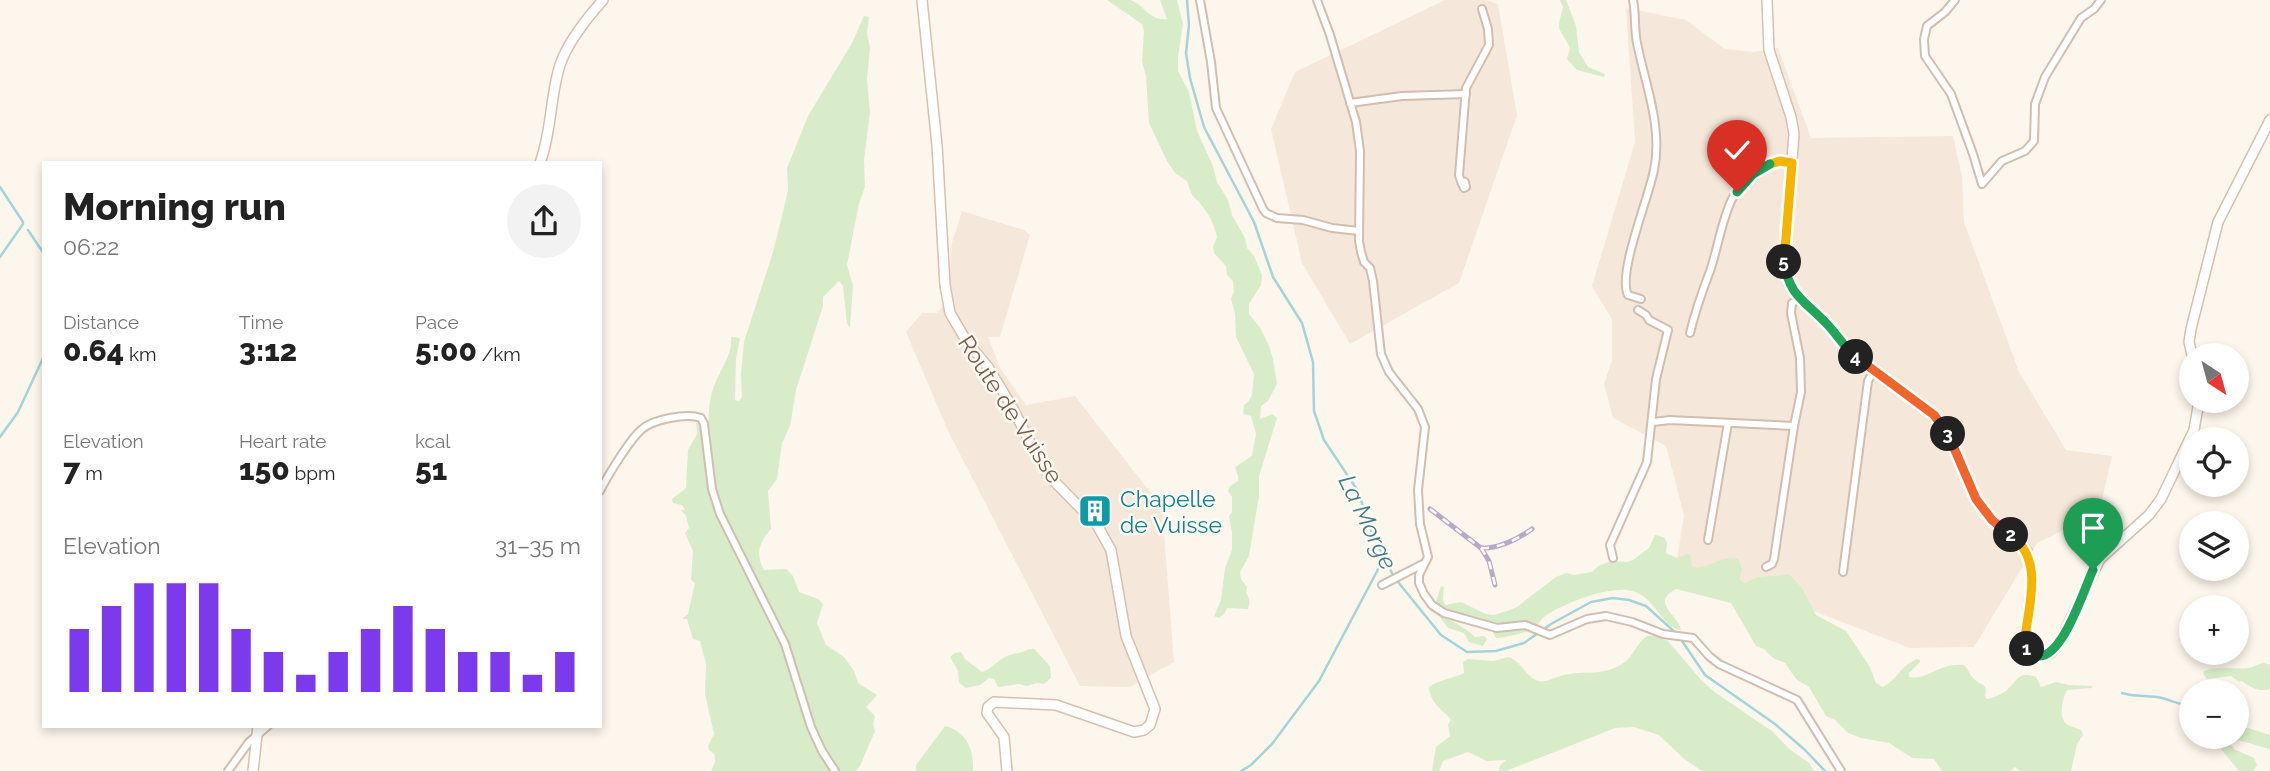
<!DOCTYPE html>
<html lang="en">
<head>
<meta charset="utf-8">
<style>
	body { margin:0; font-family:Raleway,sans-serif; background:#f2f2f2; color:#222; height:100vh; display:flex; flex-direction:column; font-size:26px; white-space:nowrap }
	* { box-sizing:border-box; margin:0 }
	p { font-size:23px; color:#767676 }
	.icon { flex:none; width:38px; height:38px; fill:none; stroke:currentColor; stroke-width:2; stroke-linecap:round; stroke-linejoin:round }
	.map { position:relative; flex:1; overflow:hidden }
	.details { position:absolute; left:42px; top:161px; width:560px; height:567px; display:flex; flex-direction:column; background:#fff; border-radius:0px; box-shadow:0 4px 10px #0003 }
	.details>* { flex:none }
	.needle { width:46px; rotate:144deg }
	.fabs { position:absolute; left:2179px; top:343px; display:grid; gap:14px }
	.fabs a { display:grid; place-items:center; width:70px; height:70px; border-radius:50%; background:#fff; box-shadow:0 4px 10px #0003; font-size:35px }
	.pin { position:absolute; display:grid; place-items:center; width:60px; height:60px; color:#fff; margin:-72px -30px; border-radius:50% 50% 50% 0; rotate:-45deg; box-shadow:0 0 7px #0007 }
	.pin .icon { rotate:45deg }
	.km { position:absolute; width:35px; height:35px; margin:-18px; border-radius:50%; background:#222; color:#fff; font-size:19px; line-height:35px; text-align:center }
	.round { display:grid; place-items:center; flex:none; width:74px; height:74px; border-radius:37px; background:#f2f2f2 }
	.summary { display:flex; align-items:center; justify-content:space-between; height:119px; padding:0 21px }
	h1 { font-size:38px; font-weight:800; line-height:52px }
	.stats { display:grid; grid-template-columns:repeat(3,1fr); gap:10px; height:119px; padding:7px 21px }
	.stats div { display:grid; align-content:center }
	.stats b { font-size:30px; font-weight:800 }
	.stats small { font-size:19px; font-weight:400 }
	.stats p { font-size:19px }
	.chart { height:196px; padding:14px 21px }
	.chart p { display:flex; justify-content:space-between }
	.chart svg { width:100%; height:126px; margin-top:7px; stroke:#7c3aed; stroke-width:6 }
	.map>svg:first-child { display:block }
	.residential { fill:#f5e8da }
	.green { fill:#d8ecc9 }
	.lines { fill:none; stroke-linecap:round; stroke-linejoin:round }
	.stream { stroke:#a5d3da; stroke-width:2.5 }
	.street-casing { stroke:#d1beb0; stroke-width:10 }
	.secondary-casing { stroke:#d6c0b0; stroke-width:12 }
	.street { stroke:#fff; stroke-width:6 }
	.secondary { stroke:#fff; stroke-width:9 }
	.rail-casing { stroke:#b9a8c9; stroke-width:5 }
	.rail { stroke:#fffaf3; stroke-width:2.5; stroke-dasharray:8; stroke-linecap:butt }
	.split-1-casing { stroke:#fff; stroke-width:14 }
	.split-2-casing { stroke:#fff; stroke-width:14 }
	.split-3-casing { stroke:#fff; stroke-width:14 }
	.split-4-casing { stroke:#fff; stroke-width:14 }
	.split-5-casing { stroke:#fff; stroke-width:14 }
	.split-6-casing { stroke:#fff; stroke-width:14 }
	.split-7-casing { stroke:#fff; stroke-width:14 }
	.split-1 { stroke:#22a559; stroke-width:9 }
	.split-2 { stroke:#f5b400; stroke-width:9 }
	.split-3 { stroke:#f0652b; stroke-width:9 }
	.split-4 { stroke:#f0652b; stroke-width:9 }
	.split-5 { stroke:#22a559; stroke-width:9 }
	.split-6 { stroke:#f5b400; stroke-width:9 }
	.split-7 { stroke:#22a559; stroke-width:9 }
	.labels { text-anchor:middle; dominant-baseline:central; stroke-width:5; stroke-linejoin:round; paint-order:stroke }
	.street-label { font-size:23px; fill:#7a5c4d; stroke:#fffaf3 }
	.culture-label { font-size:23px; fill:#0d838f; stroke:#fffaf3; text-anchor:start }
	.water-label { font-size:24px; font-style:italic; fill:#437c86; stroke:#fffaf3 }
</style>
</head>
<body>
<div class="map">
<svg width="2270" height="771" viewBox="0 0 2270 771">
	<rect width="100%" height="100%" fill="#fdf6ec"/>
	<g class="residential">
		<path d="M1445,0H1485L1498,4L1517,115L1459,283L1350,344L1302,263L1271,129L1295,72Z"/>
		<path d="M1626,8L1686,20L1725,49L1753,52L1778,48L1811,138L1953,136L1962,177L1964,222L2019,372L2066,450L2112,456L2099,513L2037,543L1974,647L1910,648L1727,578L1676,565L1684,515L1666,446L1613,418L1604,384L1612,360V319L1592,286L1635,142Z"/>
		<path d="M962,211L1024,230L1030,235L1000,337H988L1000,368L1026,405L1075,396L1162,507L1174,662L1130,687L1080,686L949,433L906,332L922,313H937L950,298L951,246Z"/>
	</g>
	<g class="green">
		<path d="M1107,0C1114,0 1125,0 1131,0C1145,6 1150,21 1167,19L1160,0H1177L1183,24L1178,57V71L1189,92L1197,131L1213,166L1217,182L1228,200L1232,215L1245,238L1247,248L1254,256L1262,275L1261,285L1249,304V314L1261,329L1269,346L1273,359L1277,384L1268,401L1261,406L1260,419L1272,414L1277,418L1259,476V496L1249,556L1240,572L1241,579L1247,587L1246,593C1250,599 1250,602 1248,609L1227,608L1224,614L1219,618L1214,616L1221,600L1225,568L1232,550V532L1229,516L1232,512V497L1228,491L1230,486L1238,481V476L1235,467L1252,456L1256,434L1251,416L1243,414L1244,405L1248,402L1252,395L1254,374L1236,337L1235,314L1231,299L1234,291L1233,281L1227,275L1226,266L1214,253L1213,247L1217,237C1215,228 1211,218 1205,210C1195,195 1193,202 1187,181L1175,173L1167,161L1149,123L1146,76L1142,62L1144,31L1142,24Z"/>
		<path d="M1560,0H1566L1576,26L1579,52L1588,67L1605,74L1604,77L1577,70L1567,59L1570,48C1558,23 1556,35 1563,7Z"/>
		<path d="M864,16L869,17L867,33L870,48L867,79L870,112L864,160L865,187L859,203L847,265L853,286L850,327L847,324L843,286L839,281L823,297V306L796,390L790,426L782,443L777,479L768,491L771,529C759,542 755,554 764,570L786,569L793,576L799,592L818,599L823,604L817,623L826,645L844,657L854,671L858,683L877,695L866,707L875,716L873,724L875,731L860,766L855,771H711L715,762V755L709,750L708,746L714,734L705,694L706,664L700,641L693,639L687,619H682L688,614L695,583L691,580L693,551L685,533L689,528L686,516L681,510H685L682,505L673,503L672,499L686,488L688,450L697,434L696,422L708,432C709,417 708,401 714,386C720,369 733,355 731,337L740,338L736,359L735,400L739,401L742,397L741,374L744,342L773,252L783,212L788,190L787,168L808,116L852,43Z"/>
		<path d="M1655,535L1664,537L1667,543L1666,553L1677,558L1688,554L1691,556L1692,567C1708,570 1722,554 1738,559L1742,568L1740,579L1743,583C1750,582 1754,578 1760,577C1771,575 1779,577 1789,574L1802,588L1816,615L1846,631L1870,667L1876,683L1883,687C1897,680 1901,665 1917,659L1920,660V662L1909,673V677C1928,681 1938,662 1964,665C1968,669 1970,675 1974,679C1982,687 1988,683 1985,696L1987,699C1994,698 2002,694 2007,690C2018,680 2018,671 2036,677L2041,687L2056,682L2069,685L2092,686V688L2067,690C2063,698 2059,712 2064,721C2067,726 2076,728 2081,730L2083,735L2077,744L2071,771H2020L2015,767L2011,771H1942L1934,759L1912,758L1889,743L1861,738L1848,733L1835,720L1826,716L1809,687L1796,679L1785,663L1773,658L1764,649L1756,646L1731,603L1676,589C1650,603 1678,614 1681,630C1660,628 1655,592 1626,590C1604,588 1562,604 1544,617C1540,620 1538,626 1533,629C1522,634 1508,637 1496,638L1493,633L1497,630C1490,627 1485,628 1478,626C1468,622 1458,618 1448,616L1447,618L1467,630L1475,637L1484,636L1487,639L1483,646L1469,642L1464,633L1448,628L1439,616L1430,611L1429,608L1435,605L1441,586L1444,587L1443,599L1445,605L1461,602L1486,614L1494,615L1507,611L1517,607L1556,577L1566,573L1574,575L1592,572L1598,566L1612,561L1627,562L1633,560L1649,548Z"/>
		<path d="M1647,636H1654L1668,641L1702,681L1716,693L1773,732L1788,748L1809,763L1814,771H1702L1683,758L1659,735L1634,727L1615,728L1506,771H1499L1500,766L1506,760L1487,761L1468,752L1443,761L1439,771H1432L1436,747L1450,736L1448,725L1451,719C1441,709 1430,702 1429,687C1440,679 1452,679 1464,673L1463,662L1468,659L1494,661L1509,657C1522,662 1527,678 1538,681C1547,683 1555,677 1564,675C1585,670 1600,677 1622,664C1633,658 1636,643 1647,636Z"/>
		<path d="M1029,649H1034L1050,666L1051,678L1044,684L1037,683L1027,686L1019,684L998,687L994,679L989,678L980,685L966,688L959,683L958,671L950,657L955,653L961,652L965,659L982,672C993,669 997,660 1007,656C1015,653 1022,653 1029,649Z"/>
		<path d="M2264,663L2270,665V689C2257,692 2252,688 2242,681L2239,682L2231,676L2207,679L2203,674L2204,671C2218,665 2233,670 2248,668C2254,667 2258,664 2264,663Z"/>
		<path d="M945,726C967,731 974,751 973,771H916V765Z"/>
		<path d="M2237,727L2248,728L2270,735V749L2238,740L2230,743L2234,749L2254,758L2257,765L2253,771H2239L2211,737H2236Z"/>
	</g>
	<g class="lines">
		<g class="stream">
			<path d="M1187,0L1189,25L1186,53L1190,78L1204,127L1254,222L1273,277L1302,323L1313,362L1314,411L1324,440L1358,491L1373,536L1394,577L1441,635L1467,652L1496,651L1524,643L1551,624L1591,602L1613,598L1629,600L1646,606L1678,635L1705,675L1775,724L1805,750L1825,771"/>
			<path d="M0,187L23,222"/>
			<path d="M28,230L44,254"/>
			<path d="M0,257L23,224"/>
			<path d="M0,437L18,412L44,356"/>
			<path d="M2122,693C2134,697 2145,695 2157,697C2169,699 2179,705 2191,706"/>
			<path d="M1241,771L1251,765L1272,744L1319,681L1384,558"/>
		</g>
		<defs>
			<g id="street">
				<path d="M1200,0L1211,62L1216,108L1263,209L1266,213L1277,218L1303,220L1332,228L1359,231"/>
				<path d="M1317,0L1330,35L1356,122L1360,151L1359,241L1361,252L1364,262L1370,268L1373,281L1381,354L1389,372L1418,409L1425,427L1418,490L1420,524L1428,557L1419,575V583L1424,594L1432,605L1444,613L1497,628L1525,625L1550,635L1587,619L1606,616L1632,622L1663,634L1693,638L1709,656L1719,664L1797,700L1841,771"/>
				<path d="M1633,0C1636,14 1634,29 1637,43C1645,84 1663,127 1654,170C1649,197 1617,274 1628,295L1641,299"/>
				<path d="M1955,0L1945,12L1927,26L1924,39L1925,56L1951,94L1973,154L1982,184L2002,161L2025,151L2034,141L2035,104L2045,77L2081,18L2094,9L2101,0"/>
				<path d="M1350,103L1402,96L1466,94"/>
				<path d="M1461,181L1465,182L1466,187L1464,188C1461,183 1460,179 1459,175L1466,88L1489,45L1488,29L1482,9"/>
				<path d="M1690,333C1695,312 1702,292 1710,271C1718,248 1721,222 1732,199C1743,177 1767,159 1792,163"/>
				<path d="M1653,422L1670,420L1794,426"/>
				<path d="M600,491C608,475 629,441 641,430C652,419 687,413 701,418L704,424L712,489L720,514L785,644L811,727L822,751L835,771"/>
				<path d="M1708,540L1728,423"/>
				<path d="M1613,558L1610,545L1647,462L1656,379L1668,330L1649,320L1646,315L1638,310"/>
				<path d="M1766,567L1772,564L1774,559L1794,426L1801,392L1800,358L1791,313L1792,303L1799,299"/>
				<path d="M1843,572L1868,381L1874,370"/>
				<path d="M1382,585L1423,564"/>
				<path d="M228,771L249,742L268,726"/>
			</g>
			<g id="secondary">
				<path d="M922,0L937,145L945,285L950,313L967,342L988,367L1011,405L1035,452L1051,478L1097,525L1111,550L1126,636L1155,709L1150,725L1144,730L1134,732L1056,705L994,702L988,707L987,713L1004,737L1007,771"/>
				<path d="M1767,0L1769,50L1791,117L1794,134L1784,261L1789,284L1799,299L1823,319L1854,355L1934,415L1950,437L1976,500L1991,520L2019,542L2027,551L2032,569V580L2025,638C2026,650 2031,656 2043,657L2051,653L2058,645L2100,559L2149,515L2161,499L2194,430L2199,401"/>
				<path d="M540,163C552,131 550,96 560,65C568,41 587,18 603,0"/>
				<path d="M2192,355L2189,342L2191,329L2218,222L2270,120"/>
				<path d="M253,771L258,726"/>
			</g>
		</defs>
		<use href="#street" class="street-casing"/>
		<use href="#secondary" class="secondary-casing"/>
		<use href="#street" class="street"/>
		<use href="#secondary" class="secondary"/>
		<defs>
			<g id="rail">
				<path d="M1430,509L1481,548L1489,561L1495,585"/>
				<path d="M1481,548C1498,549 1518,539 1532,529"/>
			</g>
		</defs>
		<use href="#rail" class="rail-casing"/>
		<use href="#rail" class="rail"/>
	</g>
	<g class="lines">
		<defs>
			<path id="split-1" d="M2027,649C2056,682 2084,588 2093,570"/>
			<path id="split-2" d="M2011,535C2044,560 2029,603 2025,638L2027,649"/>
			<path id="split-3" d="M1948,434L1976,499L1992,520L2011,535"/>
			<path id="split-4" d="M1856,357L1934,415L1948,434"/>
			<path id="split-5" d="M1784,262C1789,294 1802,299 1823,320C1835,331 1843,346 1856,357"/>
			<path id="split-6" d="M1770,164L1780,161L1792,163L1784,262"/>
			<path id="split-7" d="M1737,192L1753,174L1770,164"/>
		</defs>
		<use href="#split-1" class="split-1-casing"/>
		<use href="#split-2" class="split-2-casing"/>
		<use href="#split-3" class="split-3-casing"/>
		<use href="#split-4" class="split-4-casing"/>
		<use href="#split-5" class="split-5-casing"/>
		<use href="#split-6" class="split-6-casing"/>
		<use href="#split-7" class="split-7-casing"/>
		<use href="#split-1" class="split-1"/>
		<use href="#split-2" class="split-2"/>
		<use href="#split-3" class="split-3"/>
		<use href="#split-4" class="split-4"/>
		<use href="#split-5" class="split-5"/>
		<use href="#split-6" class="split-6"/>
		<use href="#split-7" class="split-7"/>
	</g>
	<defs>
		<symbol id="building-square" viewBox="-11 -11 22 22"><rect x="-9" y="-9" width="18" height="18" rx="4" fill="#0f9aa8" stroke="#fffaf3"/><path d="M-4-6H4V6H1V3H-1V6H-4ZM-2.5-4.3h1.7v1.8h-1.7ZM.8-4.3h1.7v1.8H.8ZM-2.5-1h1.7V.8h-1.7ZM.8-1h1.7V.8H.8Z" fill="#fff"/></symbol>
	</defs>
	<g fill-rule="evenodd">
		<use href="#building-square" x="1076" y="492" width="38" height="38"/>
	</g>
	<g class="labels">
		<g class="street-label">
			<text transform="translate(1011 409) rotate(57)">Route de Vuisse</text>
		</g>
		<g class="culture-label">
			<text x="1120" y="498">Chapelle<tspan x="1120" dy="26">de Vuisse</tspan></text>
		</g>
		<g class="water-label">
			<text transform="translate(1368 522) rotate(64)">La Morge</text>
		</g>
	</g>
</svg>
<div class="fabs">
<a><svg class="needle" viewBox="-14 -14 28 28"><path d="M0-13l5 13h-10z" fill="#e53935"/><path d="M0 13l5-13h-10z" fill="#767676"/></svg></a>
<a><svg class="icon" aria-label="locate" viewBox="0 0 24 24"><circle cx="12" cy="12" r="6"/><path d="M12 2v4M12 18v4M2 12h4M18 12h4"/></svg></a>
<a><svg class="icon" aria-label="layers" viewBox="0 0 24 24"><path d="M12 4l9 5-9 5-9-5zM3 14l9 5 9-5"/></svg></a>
<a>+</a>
<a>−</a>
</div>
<div class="pin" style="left:2093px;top:570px;background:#1e9e55"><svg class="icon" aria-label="arrive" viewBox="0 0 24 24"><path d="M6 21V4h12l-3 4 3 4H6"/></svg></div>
<div class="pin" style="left:1737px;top:192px;background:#d93025"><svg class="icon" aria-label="check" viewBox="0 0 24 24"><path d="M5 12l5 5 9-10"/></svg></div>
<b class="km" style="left:2027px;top:649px">1</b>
<b class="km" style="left:2011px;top:535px">2</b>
<b class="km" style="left:1948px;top:434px">3</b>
<b class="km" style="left:1856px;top:357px">4</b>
<b class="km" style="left:1784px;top:262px">5</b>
<section class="details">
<div class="summary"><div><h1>Morning run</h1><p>06:22</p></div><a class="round"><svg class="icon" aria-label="share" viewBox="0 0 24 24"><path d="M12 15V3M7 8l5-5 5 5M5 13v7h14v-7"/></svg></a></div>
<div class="stats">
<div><p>Distance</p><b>0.64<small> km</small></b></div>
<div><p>Time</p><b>3:12</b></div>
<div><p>Pace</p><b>5:00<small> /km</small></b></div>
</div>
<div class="stats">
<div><p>Elevation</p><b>7<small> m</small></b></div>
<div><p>Heart rate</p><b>150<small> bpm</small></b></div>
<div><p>kcal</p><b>51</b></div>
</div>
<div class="chart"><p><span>Elevation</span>31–35 m</p>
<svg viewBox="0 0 160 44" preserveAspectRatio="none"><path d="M5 44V22M15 44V14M25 44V6M35 44V6M45 44V6M55 44V22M65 44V30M75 44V38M85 44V30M95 44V22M105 44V14M115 44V22M125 44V30M135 44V30M145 44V38M155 44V30"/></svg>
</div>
</section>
</div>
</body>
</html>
